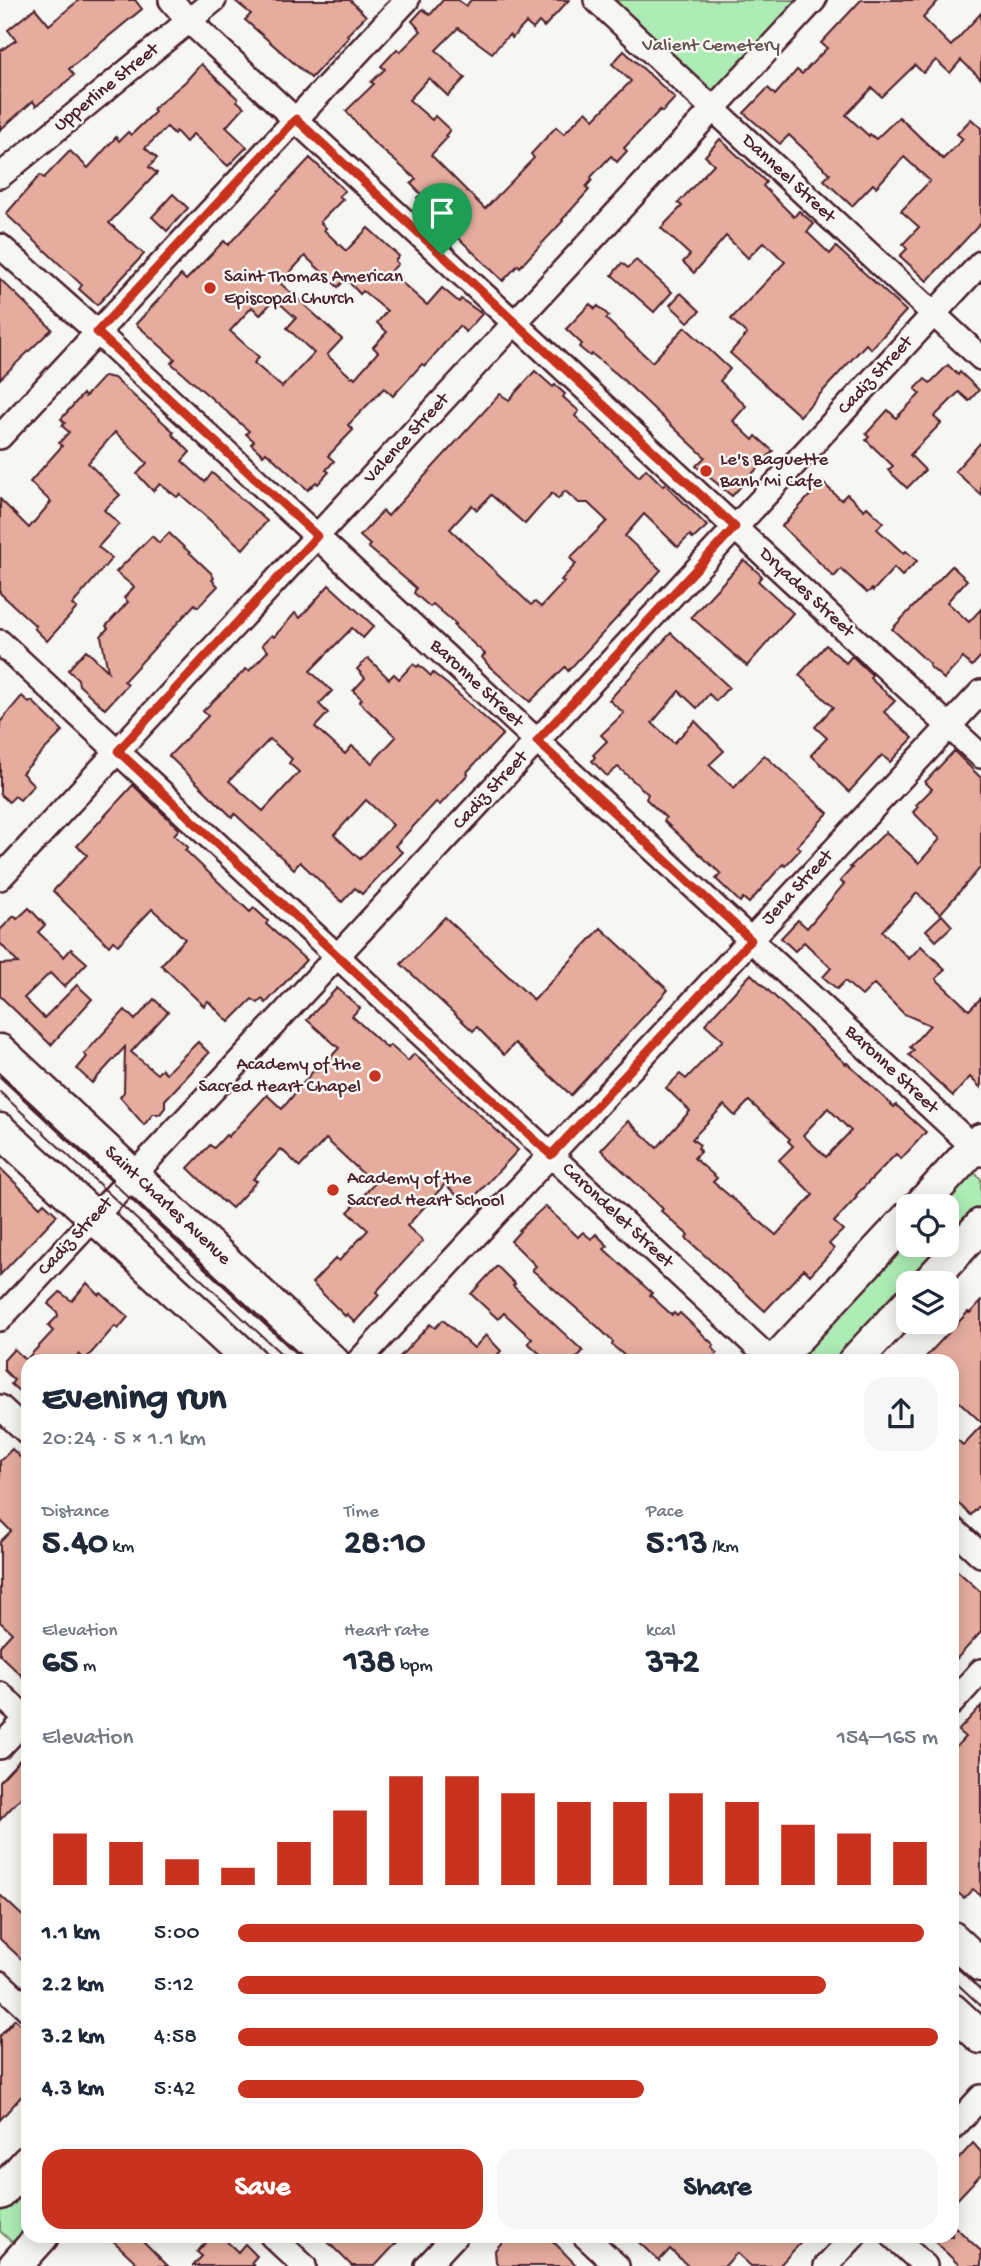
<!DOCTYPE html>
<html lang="en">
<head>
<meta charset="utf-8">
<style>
	body { margin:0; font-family:"Gochi Hand",sans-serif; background:#f6f6f7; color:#1f2937; height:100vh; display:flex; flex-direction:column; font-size:26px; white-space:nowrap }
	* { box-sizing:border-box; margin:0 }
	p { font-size:23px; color:#747a83 }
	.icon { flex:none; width:38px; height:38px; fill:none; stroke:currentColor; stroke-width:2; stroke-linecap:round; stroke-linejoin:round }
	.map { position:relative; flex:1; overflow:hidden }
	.panel { position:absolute; left:21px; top:1354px; width:938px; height:889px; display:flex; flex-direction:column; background:#fff; border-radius:21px; box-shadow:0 4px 18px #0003 }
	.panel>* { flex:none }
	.buttons { position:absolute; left:896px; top:1194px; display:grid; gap:14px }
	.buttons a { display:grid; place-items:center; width:63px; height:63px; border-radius:14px; background:#fff; box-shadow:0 4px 18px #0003; font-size:35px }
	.pin { position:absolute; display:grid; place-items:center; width:60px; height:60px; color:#fff; margin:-72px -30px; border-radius:50% 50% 50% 0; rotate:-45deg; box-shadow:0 0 7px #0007 }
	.pin .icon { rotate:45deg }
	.round { display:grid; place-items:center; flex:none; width:74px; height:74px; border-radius:21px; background:#f6f6f7 }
	.head { display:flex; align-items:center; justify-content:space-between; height:119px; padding:0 21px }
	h1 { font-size:38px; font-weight:800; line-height:52px }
	.stats { display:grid; grid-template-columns:repeat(3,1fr); gap:10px; height:119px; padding:7px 21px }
	.stats div { display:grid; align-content:center }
	.stats b { font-size:35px; font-weight:800 }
	.stats small { font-size:19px; font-weight:400 }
	.stats p { font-size:19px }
	.chart { height:196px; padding:14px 21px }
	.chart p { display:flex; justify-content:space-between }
	.chart svg { width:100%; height:126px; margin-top:7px; stroke:#c8321e; stroke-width:6 }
	.action { display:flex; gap:14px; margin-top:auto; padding:14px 21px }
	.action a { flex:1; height:80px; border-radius:21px; background:#c8321e; color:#fff; font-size:28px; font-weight:800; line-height:80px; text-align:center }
	.action a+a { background:#f6f6f7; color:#1f2937 }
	ul { padding:0 21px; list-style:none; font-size:23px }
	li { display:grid; grid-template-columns:112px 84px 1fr; align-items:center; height:52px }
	li i { height:18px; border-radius:9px; background:#c8321e }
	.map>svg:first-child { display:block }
	.green { fill:#adedb5; stroke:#7c8670; stroke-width:2 }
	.building { fill:#e6ad9f; stroke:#4a1f2b; stroke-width:2; fill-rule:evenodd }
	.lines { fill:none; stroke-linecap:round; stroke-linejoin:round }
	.street-casing { stroke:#4a1f2b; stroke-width:28 }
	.secondary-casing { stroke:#4a1f2b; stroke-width:37 }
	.street { stroke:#f6f6f2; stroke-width:23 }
	.secondary { stroke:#f6f6f2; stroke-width:32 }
	.tram { stroke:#4a1f2b; stroke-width:2 }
	.route-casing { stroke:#fff; stroke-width:14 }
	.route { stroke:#c8321e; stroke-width:9 }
	.poi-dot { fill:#c8321e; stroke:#f6f6f2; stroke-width:2.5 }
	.labels { text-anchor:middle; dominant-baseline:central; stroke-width:5; stroke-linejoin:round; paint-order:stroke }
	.park-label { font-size:19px; fill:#63524e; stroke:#f6f6f2 }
	.street-label { font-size:19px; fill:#4a1f2b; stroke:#f6f6f2 }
	.poi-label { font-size:19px; fill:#4a1f2b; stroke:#f6f6f2; text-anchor:start }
</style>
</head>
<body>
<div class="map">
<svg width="981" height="2266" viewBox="0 0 981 2266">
	<rect width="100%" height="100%" fill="#f6f6f2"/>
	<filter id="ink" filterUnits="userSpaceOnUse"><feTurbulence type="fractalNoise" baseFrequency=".0143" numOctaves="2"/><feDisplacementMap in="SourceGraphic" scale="14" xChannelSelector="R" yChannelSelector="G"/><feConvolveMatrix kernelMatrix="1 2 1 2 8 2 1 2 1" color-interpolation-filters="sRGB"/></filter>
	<g filter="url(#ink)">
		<g class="green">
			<path d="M596,0H814L713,110Z"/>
			<path d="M968,1167L981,1179V1205L947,1241V1206H932Z"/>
			<path d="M908,1231V1244H944L835,1361H805L795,1351Z"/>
			<path d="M28,2177V2235L17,2247L0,2231V2207Z"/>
		</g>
		<g class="building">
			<path d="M79,0H135L142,9L69,69L74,75L59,88L36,106L33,101L0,130V51L16,40L8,30L35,8L49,25Z"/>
			<path d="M234,0H350L366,16L347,35L349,37L311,78L245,20L251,14Z"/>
			<path d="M443,0H458L466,6L471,0H569L544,27L539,22L533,29L526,23L512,38L509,35L492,53L458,28L436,50L465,78L448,96L429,78L409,100L432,120L435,116L450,130L445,136L447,138L431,155L485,209L534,158L531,154L556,127L564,134L586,111L594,119L631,81L612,64L624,51L675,98L662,112L660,110L624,148L627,151L617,162L611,156L591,177L592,180L586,187L589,190L562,220L563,221L520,267L518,265L503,281L417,198L421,194L411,184L416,179L373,142L346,111L374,84L371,82L385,69L381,66L397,49L400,52L421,31L412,21L423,9L430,15Z"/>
			<path d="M861,0H939L923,18L951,46L981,13V79L961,60L950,73L936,60L923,73L915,65L882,97L872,88L846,115L869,136L870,134L876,139L899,117L943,159L963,139L957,134L971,119L981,128V223L927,281L900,256L907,249L903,244L919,227L901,211L930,181L904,157L876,187L873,184L852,206L824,180L830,174L789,135L780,144L744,113L768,88L775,95L797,70L802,74L827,48L821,43Z"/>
			<path d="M201,64L238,99L237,101L244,107L226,127L247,147L228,166L193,134L186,142L176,131L174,134L167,127L145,148L157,158L149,167L157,173L109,223L144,254L97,305L79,289L82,285L6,214L40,175L44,178L70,151L88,168L116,137L119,141L128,132L131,135L155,112L153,109L185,82Z"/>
			<path d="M720,139L766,182L763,186L794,217L799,211L814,224L807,232L830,254L836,247L906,311L871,349L866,344L800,416L730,353L747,334L731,319L785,262L764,242L748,258L726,236L694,273L683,262L690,255L661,228L682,206L678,203L714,164L705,156Z"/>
			<path d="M310,158L345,191L339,196L343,199L320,222L326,228L324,230L346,251L368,228L399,256L395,261L398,264L390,272L427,305L442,288L459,302L461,299L482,314L466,332L459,326L425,366L422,364L393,396L384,388L348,425L353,430L328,456L334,461L326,470L329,472L318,484L316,482L308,490L266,452L263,455L251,444L254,441L246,434L249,431L171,363L175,359L136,324L181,275L186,280L224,241L228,245ZM305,256L338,287L346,279L360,294L363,291L387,311L377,323L387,332L373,347L378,352L355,378L353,376L351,377L327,355L342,339L280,283ZM275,299L296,318L287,328L314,353L282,387L254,363L259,357L230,331L252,307L260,315Z"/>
			<path d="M173,194L188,208L167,231L152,217Z"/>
			<path d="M636,260L672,292L654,312L612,275L622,263L628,268Z"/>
			<path d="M0,279L52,329L0,379Z"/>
			<path d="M681,293L700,311L688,322L670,305Z"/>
			<path d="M590,304L595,309L598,306L609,316L606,319L652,362L685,327L730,369L720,381L746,406L733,421L753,440L756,436L773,451L732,496L696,466L705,457L618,375L592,354L590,356L579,347L582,344L566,329Z"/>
			<path d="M948,365L958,375L960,372L979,390L969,401L959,392L934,417L941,423L910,455L925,470L907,488L888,470L893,466L866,440L869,437L866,434L888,410L896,418L920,394L915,389L925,379L930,383Z"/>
			<path d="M535,371L553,387L555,385L565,394L563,397L579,411L575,416L639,477L646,469L663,486L665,484L707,526L693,539L690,535L678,547L644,514L625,536L661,570L568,671L565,667L530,702L489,666L482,657L485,654L454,626L456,624L433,604L430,607L414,593L416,588L368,547L370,545L360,536L383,511L388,516L500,394L509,400ZM565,491L579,503H588L607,521L570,558L576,564L561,580L564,582L541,607L535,602L531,605L450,529L472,505L477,510L491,495L525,524L552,493L558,499Z"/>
			<path d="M104,376L114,378L174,432L172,434L190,452L182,461L205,482L212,473L267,521L243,549L180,494L177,497L160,484L153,491L137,474L147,463L115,432L88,463L120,495L104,510L119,524L98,547L112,558L72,605L77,608L47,641L34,628L36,626L0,593V499L29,528L51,502L30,482L62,446L59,443L69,432L62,426L65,423L61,419L83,394L85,397Z"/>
			<path d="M981,442V495L955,471Z"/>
			<path d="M822,482L841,500L847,494L864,510L867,507L883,522L877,529L903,553L906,551L917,561L902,576L894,568L873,591L872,589L867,593L841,569L834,577L782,526Z"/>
			<path d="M169,533L211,573L214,578L212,580L218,586L198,607L195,604L124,681L128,684L105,709L79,685L78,679L68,670L86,650L108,671L101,636L108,628L106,626L128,602L124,598L134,587L116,572L152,536L159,543Z"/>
			<path d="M744,560L762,576L758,581L793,613L747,666L691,617Z"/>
			<path d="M952,566L967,580L947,602L969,622L981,609V656L972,666L963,658L944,679L929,666L930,664L892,629Z"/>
			<path d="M329,585L374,626L363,638L352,628L310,671L332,691L319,704L328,713L315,727L345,754L352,746L372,763L396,737L359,702L362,699L353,691L365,678L357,669L368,658L389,679L394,674L399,679L413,664L417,667L419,665L431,676L433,673L447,684L503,734L467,772L468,774L440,805L436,802L395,846L402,852L362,894L355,888L342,902L300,862L294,869L235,814L232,817L169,756L208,716L203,711L246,669L249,671L268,651L262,645L272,635L274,637L295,613L300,618ZM270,739L292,759L289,763L299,772L263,811L229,781ZM366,800L393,825L360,859L334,835Z"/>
			<path d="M671,633L729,687L716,701L709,694L697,708L679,691L652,723L674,743L695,721L724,751L709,765L734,788L764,755L828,813L797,846L801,849L785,866L783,864L749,903L743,898L740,902L716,879L721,874L664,821L666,818L646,799L648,794L618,767L607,776L592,761L595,757L593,755L607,741L601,735L624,713L609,700Z"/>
			<path d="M826,645L846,663L852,656L872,675L870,678L895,701L884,712L913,738L890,762L882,755L849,792L811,755L827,738L815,727L833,707L799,675Z"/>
			<path d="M22,696L29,703L32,701L63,731L22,773L34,785L20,800L15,796L9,802L0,794V722Z"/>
			<path d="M954,751L981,778V867L940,914L917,893L882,931L909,959L921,946L945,969L936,979L969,1010L981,998V1088L970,1077L953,1096L909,1055L914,1050L910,1047L930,1025L904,1014L874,984L862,996L845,981L837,989L823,977L831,968L804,942L795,951L781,938L798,920L807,928L844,884L840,881L852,868L850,867L886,832L919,863L940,839L913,812L918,807L916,805L932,789L925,782Z"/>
			<path d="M133,785L179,829L174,835L188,847L185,850L250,912L254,908L268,921L266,924L306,960L266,1003L262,999L258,1003L252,999L229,1022L208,1001L204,1006L161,965L185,939L152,909L118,945L113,941L109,946L53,891L87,855L77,846Z"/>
			<path d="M29,908L45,925L38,932L64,957L71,949L87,963L64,987L50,973L24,998L44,1018L77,985L92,999L51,1045L0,996V964L18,963L0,943V930L14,916L17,919Z"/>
			<path d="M942,915L952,926L936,941L926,930Z"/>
			<path d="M445,917L534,1000L601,928L668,990L571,1095L515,1043L504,1055L477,1027L473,1031L401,964Z"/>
			<path d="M751,974L846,1064L847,1063L894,1107L896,1105L926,1132L901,1159L896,1154L856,1195L857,1197L834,1222L843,1230L829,1244L834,1249L810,1275L804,1269L765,1311L686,1238L688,1235L661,1211L663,1209L601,1150L628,1121L657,1148L690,1111L666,1088L680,1074L686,1079L723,1040L705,1024ZM749,1101L790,1139L788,1141L793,1146L779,1160L813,1195L776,1235L713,1182L717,1178L694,1158L701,1151L698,1148L700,1145L692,1139L724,1105L735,1116ZM828,1108L851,1131L826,1157L803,1135Z"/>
			<path d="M337,988L360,1008L352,1016L387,1048L390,1045L408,1061L414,1054L518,1150L467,1205L445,1184L407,1226L423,1241L376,1292L379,1295L355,1322L347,1314L345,1316L312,1283L336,1258L339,1261L368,1230L348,1212L374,1184L326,1139L300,1167L281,1149L253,1179L257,1181L232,1208L224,1201L223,1202L188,1168L210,1145L214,1148L226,1135L228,1137L267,1095L282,1109L314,1070L317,1072L339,1048L307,1020Z"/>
			<path d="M154,999L168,1012L131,1052L157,1074L162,1069L166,1073L198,1042L209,1053L165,1100V1108L160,1114H153L144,1125L120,1097L124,1092L125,1047L92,1083L77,1069L87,1057L84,1054L125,1010L135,1020Z"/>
			<path d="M0,1168L40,1207L44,1203L57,1215L0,1275Z"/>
			<path d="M545,1206L578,1237L583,1232L591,1239L596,1234L608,1246L604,1249L652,1293L650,1295L672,1315L674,1313L677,1316L680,1313L714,1345L712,1347L717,1353L709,1362H632L612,1345L613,1342L598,1327L532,1270L536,1266L511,1241L520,1231L519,1230Z"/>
			<path d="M497,1266L515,1284L513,1286L583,1351L573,1362H539L540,1354L528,1343L532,1339L504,1313L498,1319L471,1294Z"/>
			<path d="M87,1283L99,1295L101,1293L128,1317L118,1329L115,1326L85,1360L79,1354L73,1362H28V1399L11,1384L14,1380L4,1370V1360L14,1349L26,1360L53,1331L48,1326L58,1316L57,1312L48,1304L60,1292L72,1301Z"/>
			<path d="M981,1301V1422L952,1395V1362H921L968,1312L970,1313Z"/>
			<path d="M443,1320L474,1348L486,1335L501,1351L498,1354L506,1362H395L430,1324L435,1328Z"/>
			<path d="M981,1426V1504L971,1515L952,1498V1435L963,1445Z"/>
			<path d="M12,1449L28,1465V1682L0,1655V1646L12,1633L0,1622V1542L11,1531L0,1520V1461Z"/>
			<path d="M952,1566L981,1592V1632L952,1664Z"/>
			<path d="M981,1706V1896L973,1889L964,1898L952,1888V1751L965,1737L958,1731Z"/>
			<path d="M28,1751V1790L0,1820V1781Z"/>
			<path d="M0,1895L28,1921V1965L0,1939Z"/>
			<path d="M15,2019L28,2032V2089L0,2120V2036Z"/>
			<path d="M973,2143L981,2152V2174L952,2205V2166Z"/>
			<path d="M952,2224L981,2251V2266H960L929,2236H952Z"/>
			<path d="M108,2236H138L168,2266H140Z"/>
			<path d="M212,2236H221L238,2252L245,2244L257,2256L251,2263L254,2266H193L202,2256L197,2252Z"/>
			<path d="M322,2236H403L375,2266H352Z"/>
			<path d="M513,2236H548L577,2266H500L496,2262L495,2250L505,2239Z"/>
			<path d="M632,2236H807L779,2266H751L737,2253L725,2266H688L670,2249L659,2261Z"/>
		</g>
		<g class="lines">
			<defs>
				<g id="street">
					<path d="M171,0L189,21L981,756"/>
					<path d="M596,0L981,358"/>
					<path d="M0,176L214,0"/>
					<path d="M0,246L97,332L981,1154"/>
					<path d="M0,437L407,0"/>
					<path d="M0,642L773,1362"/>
					<path d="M0,878L814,0"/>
					<path d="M0,1319L981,263"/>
					<path d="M358,1362L981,692"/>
					<path d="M0,1407L28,1433"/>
					<path d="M952,1528L981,1555"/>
					<path d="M0,1694L28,1720"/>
					<path d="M952,1703L981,1671"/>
					<path d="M0,1747L28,1717"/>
					<path d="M0,1983L28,2009"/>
					<path d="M952,2129L981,2097"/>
					<path d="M272,2236L304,2266"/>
					<path d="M585,2236L617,2266"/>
					<path d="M893,2236L925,2266"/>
					<path d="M427,2266L455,2236"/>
					<path d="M826,2266L854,2236"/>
				</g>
				<g id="secondary">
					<path d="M0,1051L333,1362"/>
					<path d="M0,1130L251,1362"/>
					<path d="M920,1206L981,1140"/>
					<path d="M928,1283L981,1225"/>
					<path d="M774,1362L908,1218"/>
					<path d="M854,1362L908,1304"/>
					<path d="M952,1938L981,1965"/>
					<path d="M952,2010L981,2037"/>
					<path d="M0,2193L28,2162"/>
					<path d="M15,2266L42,2236"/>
				</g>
			</defs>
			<use href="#street" class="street-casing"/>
			<use href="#secondary" class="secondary-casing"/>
			<use href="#street" class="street"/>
			<use href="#secondary" class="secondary"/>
			<g class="tram">
				<path d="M0,1077L305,1362"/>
				<path d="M0,1092L290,1362"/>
				<path d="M952,1963L981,1990"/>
				<path d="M952,1979L981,2006"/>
			</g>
		</g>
	</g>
	<g class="lines" filter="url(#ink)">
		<defs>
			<path id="route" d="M296,119L735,527L537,741L751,940L551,1155L118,751L317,536L97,332Z"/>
		</defs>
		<use href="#route" class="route-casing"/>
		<use href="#route" class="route"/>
	</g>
	<g class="poi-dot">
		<circle cx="210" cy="288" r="7"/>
		<circle cx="706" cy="471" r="7"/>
		<circle cx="375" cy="1076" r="7"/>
		<circle cx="333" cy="1190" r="7"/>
	</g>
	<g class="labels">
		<g class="park-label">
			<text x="711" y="46">Valient Cemetery</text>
		</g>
		<g class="street-label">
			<text transform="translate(107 88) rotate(-39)">Upperline Street</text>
			<text transform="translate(788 179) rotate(43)">Danneel Street</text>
			<text transform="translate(876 376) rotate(-47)">Cadiz Street</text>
			<text transform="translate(407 439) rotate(-47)">Valence Street</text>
			<text transform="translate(806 593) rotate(43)">Dryades Street</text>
			<text transform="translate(476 684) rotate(43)">Baronne Street</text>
			<text transform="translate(491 791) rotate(-47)">Cadiz Street</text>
			<text transform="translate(798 888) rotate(-47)">Jena Street</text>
			<text transform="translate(891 1070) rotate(43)">Baronne Street</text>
			<text transform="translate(167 1206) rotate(43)">Saint Charles Avenue</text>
			<text transform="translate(617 1216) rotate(43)">Carondelet Street</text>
			<text transform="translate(76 1237) rotate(-47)">Cadiz Street</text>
		</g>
		<g class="poi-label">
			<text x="224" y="277">Saint Thomas American<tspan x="224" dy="22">Episcopal Church</tspan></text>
			<text x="720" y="460">Le's Baguette<tspan x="720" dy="22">Banh Mi Cafe</tspan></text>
			<text x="361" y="1065" text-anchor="end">Academy of the<tspan x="361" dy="22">Sacred Heart Chapel</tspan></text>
			<text x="347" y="1179">Academy of the<tspan x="347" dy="22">Sacred Heart School</tspan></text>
		</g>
	</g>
</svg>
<div class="buttons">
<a><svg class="icon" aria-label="locate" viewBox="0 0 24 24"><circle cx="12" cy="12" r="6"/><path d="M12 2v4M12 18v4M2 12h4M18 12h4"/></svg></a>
<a><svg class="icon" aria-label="layers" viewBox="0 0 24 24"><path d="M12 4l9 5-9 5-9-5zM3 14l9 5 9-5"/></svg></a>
</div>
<div class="pin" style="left:442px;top:255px;background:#1e9e55"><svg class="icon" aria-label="arrive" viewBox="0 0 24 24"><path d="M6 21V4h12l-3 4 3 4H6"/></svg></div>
<section class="panel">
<div class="head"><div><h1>Evening run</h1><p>20:24 · 5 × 1.1 km</p></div><a class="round"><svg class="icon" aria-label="share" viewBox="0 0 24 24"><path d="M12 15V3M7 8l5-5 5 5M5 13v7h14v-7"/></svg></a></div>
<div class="stats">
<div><p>Distance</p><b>5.40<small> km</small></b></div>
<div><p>Time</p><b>28:10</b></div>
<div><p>Pace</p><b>5:13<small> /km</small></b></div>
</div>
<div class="stats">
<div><p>Elevation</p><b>65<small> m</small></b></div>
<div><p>Heart rate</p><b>138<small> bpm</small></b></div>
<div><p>kcal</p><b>372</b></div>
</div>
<div class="chart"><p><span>Elevation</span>154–165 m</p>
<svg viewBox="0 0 160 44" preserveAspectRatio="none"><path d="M5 44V26M15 44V29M25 44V35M35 44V38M45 44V29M55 44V18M65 44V6M75 44V6M85 44V12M95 44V15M105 44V15M115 44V12M125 44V15M135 44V23M145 44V26M155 44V29"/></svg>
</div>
<ul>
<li><b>1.1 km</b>5:00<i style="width:98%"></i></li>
<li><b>2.2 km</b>5:12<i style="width:84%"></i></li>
<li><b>3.2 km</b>4:58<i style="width:100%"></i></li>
<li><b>4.3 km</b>5:42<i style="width:58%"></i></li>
</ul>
<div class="action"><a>Save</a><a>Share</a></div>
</section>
</div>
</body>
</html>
